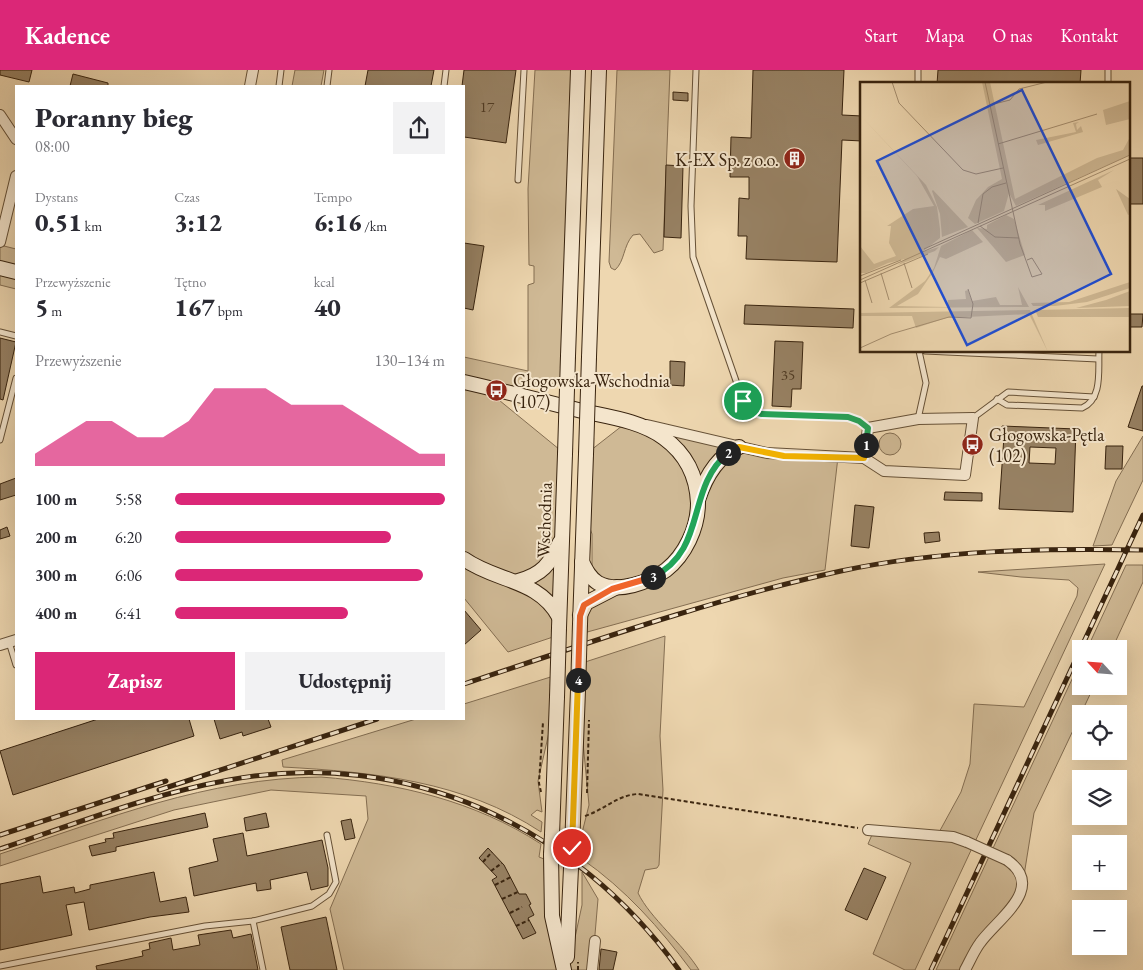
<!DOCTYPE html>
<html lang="pl">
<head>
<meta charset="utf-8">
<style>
	body { margin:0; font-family:"EB Garamond",serif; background:#f2f2f3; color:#2b2b33; height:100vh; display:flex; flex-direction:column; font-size:19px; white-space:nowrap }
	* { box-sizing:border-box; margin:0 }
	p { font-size:16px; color:#7c7c81 }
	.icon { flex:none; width:28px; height:28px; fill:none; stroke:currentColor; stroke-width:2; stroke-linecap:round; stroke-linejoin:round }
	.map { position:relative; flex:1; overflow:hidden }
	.drawer { position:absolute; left:15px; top:15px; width:450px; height:635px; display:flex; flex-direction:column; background:#fff; border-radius:0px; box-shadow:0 5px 20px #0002 }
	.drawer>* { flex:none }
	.needle { width:32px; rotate:296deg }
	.buttons { position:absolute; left:1072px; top:570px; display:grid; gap:10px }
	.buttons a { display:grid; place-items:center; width:55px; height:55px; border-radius:0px; background:#fff; box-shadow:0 5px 20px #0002; font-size:25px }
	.pin { position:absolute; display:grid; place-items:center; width:42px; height:42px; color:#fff; margin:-21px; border:2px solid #fff; border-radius:50%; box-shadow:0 1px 5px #0007 }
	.km { position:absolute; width:25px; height:25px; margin:-12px; border-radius:50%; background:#222; color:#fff; font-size:14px; line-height:25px; text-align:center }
	.round { display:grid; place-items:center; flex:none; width:52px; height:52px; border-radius:0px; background:#f2f2f3 }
	.overview { display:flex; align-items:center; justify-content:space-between; height:85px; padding:0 20px }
	h1 { font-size:28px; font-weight:800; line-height:38px }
	.figures { display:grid; grid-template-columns:repeat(3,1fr); gap:8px; height:85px; padding:5px 20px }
	.figures div { display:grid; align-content:center }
	.figures b { font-size:25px; font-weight:800 }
	.figures small { font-size:14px; font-weight:400 }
	.figures p { font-size:14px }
	.chart { height:140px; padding:10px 20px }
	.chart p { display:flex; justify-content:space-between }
	.chart svg { width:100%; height:90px; margin-top:5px; fill:#db2777; opacity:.7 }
	.button { display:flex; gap:10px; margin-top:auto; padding:10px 20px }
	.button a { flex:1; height:58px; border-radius:0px; background:#db2777; color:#fff; font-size:20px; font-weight:800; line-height:58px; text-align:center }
	.button a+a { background:#f2f2f3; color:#2b2b33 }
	ul { padding:0 20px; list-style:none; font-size:16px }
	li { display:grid; grid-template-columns:80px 60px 1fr; align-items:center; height:38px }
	li i { height:12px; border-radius:6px; background:#db2777 }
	header { display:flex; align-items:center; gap:30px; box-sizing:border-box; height:70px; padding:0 25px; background:#db2777; color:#fff }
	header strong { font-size:24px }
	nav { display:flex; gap:28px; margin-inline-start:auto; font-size:18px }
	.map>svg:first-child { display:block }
	.green { fill:#cfb995; stroke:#846e52 }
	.building { fill:#978163; stroke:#39240f; fill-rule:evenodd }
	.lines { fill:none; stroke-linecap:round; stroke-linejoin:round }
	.lane-casing { stroke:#665137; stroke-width:7 }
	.street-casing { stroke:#665137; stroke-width:12 }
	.secondary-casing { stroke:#39240f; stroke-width:16 }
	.path { stroke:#39240f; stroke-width:2; stroke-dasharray:4 2.5; stroke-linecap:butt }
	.lane { stroke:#f4e5cc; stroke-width:5 }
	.street { stroke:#f4e5cc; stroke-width:10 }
	.secondary { stroke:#f4e5cc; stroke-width:14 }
	.rail-casing { stroke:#39240f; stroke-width:5 }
	.rail { stroke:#f4e5cc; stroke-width:3; stroke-dasharray:9; stroke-linecap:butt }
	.street-bridge-casing { stroke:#665137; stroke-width:12; stroke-linecap:butt }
	.secondary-bridge-casing { stroke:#39240f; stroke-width:16; stroke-linecap:butt }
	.street-bridge { stroke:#f4e5cc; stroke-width:10 }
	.secondary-bridge { stroke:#f4e5cc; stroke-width:14 }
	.split-1-casing { stroke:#fff; stroke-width:10 }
	.split-2-casing { stroke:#fff; stroke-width:10 }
	.split-3-casing { stroke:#fff; stroke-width:10 }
	.split-4-casing { stroke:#fff; stroke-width:10 }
	.split-5-casing { stroke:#fff; stroke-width:10 }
	.split-1 { stroke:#22a559; stroke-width:6 }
	.split-2 { stroke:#f5b400; stroke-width:6 }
	.split-3 { stroke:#22a559; stroke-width:6 }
	.split-4 { stroke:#f0652b; stroke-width:6 }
	.split-5 { stroke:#f5b400; stroke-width:6 }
	.labels { text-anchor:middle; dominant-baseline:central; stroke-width:4; stroke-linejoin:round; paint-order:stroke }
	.number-label { font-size:15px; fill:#503b24 }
	.poi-label { font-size:18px; fill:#39240f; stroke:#f4e5cc; text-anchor:start }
	.street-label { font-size:18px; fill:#39240f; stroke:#f4e5cc }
	.inset-road { fill:none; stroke:#a68f70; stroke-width:1 }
	.view { fill:#1d4ed8; fill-opacity:0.15; stroke:#1d4ed8; stroke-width:2.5 }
	.inset-edge { fill:none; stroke:#39240f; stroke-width:2.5 }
</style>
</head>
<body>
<header>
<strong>Kadence</strong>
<nav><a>Start</a><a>Mapa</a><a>O nas</a><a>Kontakt</a></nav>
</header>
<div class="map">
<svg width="1143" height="900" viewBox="0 0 1143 900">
	<rect width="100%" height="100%" fill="#eed7b0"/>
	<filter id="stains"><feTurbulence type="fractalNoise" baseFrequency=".004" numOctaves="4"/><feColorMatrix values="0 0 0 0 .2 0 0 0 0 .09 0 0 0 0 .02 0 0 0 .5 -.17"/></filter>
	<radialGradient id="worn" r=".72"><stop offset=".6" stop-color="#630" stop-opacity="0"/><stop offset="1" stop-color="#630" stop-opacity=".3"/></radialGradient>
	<g class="green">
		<path d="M295,0H324L321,16H292Z"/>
		<path d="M535,0H578L567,313L483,317L565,384L559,565L508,582L464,528V287L528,301V215L534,213V196L529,195L528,119Z"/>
		<path d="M617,0H670L663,180L654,183L640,164L633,165C623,176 625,191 615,200L611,198L609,192Z"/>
		<path d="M0,175L16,179V219L0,215Z"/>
		<path d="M627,352L718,372L838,387L825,500L783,508L580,564V554L605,515L592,497V464L585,444L586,384Z"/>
		<circle cx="890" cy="374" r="11"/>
		<path d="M1143,366V410L1112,475L1093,476L1116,411Z"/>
		<path d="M1105,494L915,900H905L873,884L911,793L868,774L874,760L937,766L961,722L970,694L974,634L1024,637L1077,526L1078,518L1069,510L1021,507L978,502Z"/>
		<path d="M1126,495H1143V512L1112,579H1087Z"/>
		<path d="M665,566L660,666L663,720L659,795L657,798L645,800L638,823C650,848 683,874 699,900H691C660,858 625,819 582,789V763L589,735L578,620L579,594Z"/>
		<path d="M1081,590V616H1094L1034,743L1022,818L965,900H936Z"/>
		<path d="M557,605V627L538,711L542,742L537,740L531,745L542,752L541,762C464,711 373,702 283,697L282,690L416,649H464V634Z"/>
		<path d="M321,707C398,713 475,731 541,774L539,787L544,789L545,823L564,900H344L330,839L368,749L366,726L271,720L174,740L0,796V784C107,749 207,708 321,707Z"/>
		<path d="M582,802L598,829L592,900H568L582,835Z"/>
	</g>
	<g class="building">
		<path d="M0,0H32L29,12L0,5Z"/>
		<path d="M368,0H434L431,16H365Z"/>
		<path d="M464,0H516L506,73L464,67V16H462Z"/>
		<path d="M753,0H844L842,45L862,46V71L842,70L837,192L746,189L747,166H738L739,128L749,129V107H730L731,67L751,68Z"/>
		<path d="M938,0H1081L1080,14H937Z"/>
		<path d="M73,4L108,13V16H70Z"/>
		<path d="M673,22L688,23V31L673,30Z"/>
		<rect x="1129" y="88" width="14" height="46"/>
		<path d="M666,95L683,96L681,168L664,167Z"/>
		<path d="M464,173L484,176L473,240L464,238Z"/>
		<path d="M745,235L854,239L853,258L744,254Z"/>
		<path d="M1129,244H1143L1142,257H1129Z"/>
		<path d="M0,268L16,272L3,330L0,329Z"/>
		<path d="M775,271L803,272L801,319H792L791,337L772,336Z"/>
		<path d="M670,291L685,292L684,316L670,315Z"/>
		<path d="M1142,316H1143V361L1128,357Z"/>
		<path d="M1002,356L1076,359L1073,442L999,439L1004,366H1002ZM1030,377L1056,378L1055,394L1029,393Z"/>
		<path d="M1106,376H1123L1122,399H1105Z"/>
		<path d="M16,408V425L0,430V414Z"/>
		<path d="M945,422L982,423V431L944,430Z"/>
		<path d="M855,435L874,437L869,478L851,476Z"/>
		<path d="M7,457L10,466L0,469V460Z"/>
		<path d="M939,462L940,471L925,473L924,463Z"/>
		<path d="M464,540L481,560L464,575Z"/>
		<path d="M98,649H189L194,666L13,725L0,681Z"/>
		<path d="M214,649H268L271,657L243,666L242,662L220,669Z"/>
		<path d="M205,743L208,757L116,777V781L92,786L89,776L106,772L105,769L114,768L113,763Z"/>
		<path d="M266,743L269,757L246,761L244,748Z"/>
		<path d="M351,749L355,768L345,770L341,751Z"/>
		<path d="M243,763L247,786L322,770L328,798V816L311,820L307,802L270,810L271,819L257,821L256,813L194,826L189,798L218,791L213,769Z"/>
		<path d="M488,778L504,795L519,824H526L531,834L529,835L534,845L528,848L536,863L523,869L492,810L497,807L479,788Z"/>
		<path d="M864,798L886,807L867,850L845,840Z"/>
		<path d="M154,802L160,832L186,827L189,842L150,847L89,860L84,832L66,835L72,865L0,880V814L40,806L43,823L74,817L75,823L90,819V815Z"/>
		<path d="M326,847L337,900H290L281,857Z"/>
		<path d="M231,860L233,868L251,864L258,900H97L96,896L143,886L142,881L150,879L149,873L171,868L173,880L200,875L198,865Z"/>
		<path d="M601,879L617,882L613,900H599Z"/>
	</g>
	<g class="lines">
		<defs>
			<g id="lane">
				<path d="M696,0L691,136L693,187L743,331L749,339L761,344L848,347L859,351L868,358"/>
				<path d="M918,14V0"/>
				<path d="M1108,14V0"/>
				<path d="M279,16L281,0"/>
				<path d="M327,16L329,0"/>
				<path d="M444,16L446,0"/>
				<path d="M518,110L524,0"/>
				<path d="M0,262L16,266"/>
				<path d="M925,281L1098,289"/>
				<path d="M997,329L1007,335L1082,338C1103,329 1098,300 1099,281"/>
				<path d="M973,348L1008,322L1094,327"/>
				<path d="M918,349L926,313L919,281"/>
				<path d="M0,370L16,308"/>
				<path d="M9,572L16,595"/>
				<path d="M253,851L263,900"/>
				<path d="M0,896L205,856L253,851L312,836L329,824L336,812L327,765"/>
			</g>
			<g id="street">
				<path d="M250,16L253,0"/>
				<path d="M0,45L16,69"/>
				<path d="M0,172L16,106"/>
				<path d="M647,355L767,383L864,388L884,401L965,405L973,348L918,349L868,358L864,388"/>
				<path d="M0,575L16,570"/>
				<path d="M868,760L953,767L967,772"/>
				<path d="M592,900L595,871"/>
				<path d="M965,900C970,891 974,881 980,873C997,849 1047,818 1007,790"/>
			</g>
			<g id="secondary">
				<path d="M0,198L16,202"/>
				<path d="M568,286L578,0"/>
				<path d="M589,287L599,0"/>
				<path d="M464,312C503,321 543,331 582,341C609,347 641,351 664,368C686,384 697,407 698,433C698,458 685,485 666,500C649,512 618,524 598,513C590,508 586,500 582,492"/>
				<path d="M698,430C705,408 717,386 739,377"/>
				<path d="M464,489C496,512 539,509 559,547"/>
				<path d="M518,511C542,505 550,494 560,472"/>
				<path d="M580,545L586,533L617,517"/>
				<path d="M580,554L586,384"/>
				<path d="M559,558L565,384"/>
				<path d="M552,765L557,627"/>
				<path d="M572,778L578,620"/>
				<path d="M551,784L552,846L564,900"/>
				<path d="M567,887L571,798"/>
			</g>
		</defs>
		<use href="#lane" class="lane-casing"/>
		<use href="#street" class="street-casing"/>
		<use href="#secondary" class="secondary-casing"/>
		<g class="path">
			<path d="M541,722L539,713L543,652"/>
			<path d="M587,723L589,650"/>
			<path d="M585,746C604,740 617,725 638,724L858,758"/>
			<path d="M483,792L492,782"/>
			<path d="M491,801L502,793"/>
			<path d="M495,815L511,807"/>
			<path d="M502,829L518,822"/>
			<path d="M510,843L522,837"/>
			<path d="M516,856L529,850"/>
			<path d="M578,900V892"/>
		</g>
		<use href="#lane" class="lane"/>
		<use href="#street" class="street"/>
		<use href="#secondary" class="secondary"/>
		<defs>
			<g id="rail">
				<path d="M464,614C588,573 713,529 841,501C939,480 1043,478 1143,480"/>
				<path d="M159,720L377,649"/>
				<path d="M0,765L166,711"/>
				<path d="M0,779C75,754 151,724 229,710C406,677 576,756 679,900"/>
				<path d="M931,900L1143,445"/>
			</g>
		</defs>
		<use href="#rail" class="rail-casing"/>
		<use href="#rail" class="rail"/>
		<defs>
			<path id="street-bridge" d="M967,772L1007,790"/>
			<g id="secondary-bridge">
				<path d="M565,384L568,286"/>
				<path d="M586,384L589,287"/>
				<path d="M578,620L580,554"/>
				<path d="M557,627L559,558"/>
				<path d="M551,784L552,765"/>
				<path d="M571,798L572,778"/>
			</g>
		</defs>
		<use href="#street-bridge" class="street-bridge-casing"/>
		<use href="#secondary-bridge" class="secondary-bridge-casing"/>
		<use href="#street-bridge" class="street-bridge"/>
		<use href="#secondary-bridge" class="secondary-bridge"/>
	</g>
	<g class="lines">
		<defs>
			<path id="split-1" d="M743,331L749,340L761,344L848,347L859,351L868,358L866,375"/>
			<path id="split-2" d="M728,383L739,377L784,386L864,388L866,375"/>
			<path id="split-3" d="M653,507C708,479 685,419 728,383"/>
			<path id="split-4" d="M578,610L580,546L584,535L612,519L653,507"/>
			<path id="split-5" d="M572,778L578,610"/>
		</defs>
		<use href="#split-1" class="split-1-casing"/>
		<use href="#split-2" class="split-2-casing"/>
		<use href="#split-3" class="split-3-casing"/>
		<use href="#split-4" class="split-4-casing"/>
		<use href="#split-5" class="split-5-casing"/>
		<use href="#split-1" class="split-1"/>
		<use href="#split-2" class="split-2"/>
		<use href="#split-3" class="split-3"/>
		<use href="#split-4" class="split-4"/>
		<use href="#split-5" class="split-5"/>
	</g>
	<defs>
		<symbol id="building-disc" viewBox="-11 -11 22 22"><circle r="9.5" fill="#8f2418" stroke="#f4e5cc"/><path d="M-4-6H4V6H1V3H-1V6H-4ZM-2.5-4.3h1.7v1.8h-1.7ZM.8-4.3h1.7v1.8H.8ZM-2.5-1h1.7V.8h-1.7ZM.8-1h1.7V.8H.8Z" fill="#fff"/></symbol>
		<symbol id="bus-disc" viewBox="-11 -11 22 22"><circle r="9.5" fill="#8f2418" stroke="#f4e5cc"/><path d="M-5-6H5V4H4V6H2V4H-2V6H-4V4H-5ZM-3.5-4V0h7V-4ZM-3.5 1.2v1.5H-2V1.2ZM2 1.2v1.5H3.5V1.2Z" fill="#fff"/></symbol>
	</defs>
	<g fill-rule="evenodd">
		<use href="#building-disc" x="782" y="76" width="25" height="25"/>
		<use href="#bus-disc" x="484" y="308" width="25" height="25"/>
		<use href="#bus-disc" x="960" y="362" width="25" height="25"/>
	</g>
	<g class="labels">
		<g class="number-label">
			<text x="487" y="36">17</text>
			<text x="788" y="304">35</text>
		</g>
		<g class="poi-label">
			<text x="779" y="89" text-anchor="end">K-EX Sp. z o.o.</text>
			<text x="513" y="310">Głogowska-Wschodnia<tspan x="513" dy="21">(107)</tspan></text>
			<text x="989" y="364">Głogowska-Pętla<tspan x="989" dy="21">(102)</tspan></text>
		</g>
		<g class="street-label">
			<text transform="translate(544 450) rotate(-88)">Wschodnia</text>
		</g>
	</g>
	<g transform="translate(860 12)">
		<rect width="270" height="270" fill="#eed7b0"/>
		<path d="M122,0H130L155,117L237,76L263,68L270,55V73L156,124L149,111L144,129L115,142L108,136L116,118L128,105L142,97ZM270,19V37L246,43L243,28ZM0,33L66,103L77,125L80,147V156L62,170L79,165L75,169L38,183L45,177L28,181L6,191H0V164L14,182L36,174L29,161L31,144H27L53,127L74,124L57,94ZM219,40L216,42L217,48L221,44L223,50L178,63L176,58L216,50L213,41ZM254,88L238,98L242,105L185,129V123H178ZM256,107L270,117V132L268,133ZM72,109L73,108L108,145L82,155L80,132ZM146,133L154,137L165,173L146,180L117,146L127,147V143ZM112,148L123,160L86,177L80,175L73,190L58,212L37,224L87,225L88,218L106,217L105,209L108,208L112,219L136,215L140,223H162L158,205L169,225L29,226L65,199L74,186L81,164ZM270,200V206L227,220L195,224H173L171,221L209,220ZM270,209V224L216,226L246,218ZM270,226V235H178L175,228ZM170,228L188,270L169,232L86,236L56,246L52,234H0V231Z" fill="#cfb995"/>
		<path class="inset-road" d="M32,0L39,21L103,88L116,92L143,86M125,0L160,162L172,195L182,192L172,176L167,178M130,23L150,18L159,7L187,0M138,62L237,32M118,141L123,112L132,105L146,101M120,144L135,155L159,156M64,167L270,73M44,181L52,206M21,191L29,218M0,194L41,178M0,198L270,77M5,198L12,221M0,201L68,172M0,266L31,252L89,235L111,236L113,222L108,207"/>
		<path class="view" d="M162,8L251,192L107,263L17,79Z"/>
		<rect width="270" height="270" class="inset-edge"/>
	</g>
	<rect width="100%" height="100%" filter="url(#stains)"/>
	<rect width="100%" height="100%" fill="url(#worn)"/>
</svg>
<div class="buttons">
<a><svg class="needle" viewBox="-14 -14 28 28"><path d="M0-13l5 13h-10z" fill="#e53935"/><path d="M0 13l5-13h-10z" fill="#7c7c81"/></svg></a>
<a><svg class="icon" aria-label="locate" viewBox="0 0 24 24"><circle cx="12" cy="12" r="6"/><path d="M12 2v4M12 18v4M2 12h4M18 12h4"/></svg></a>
<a><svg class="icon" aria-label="layers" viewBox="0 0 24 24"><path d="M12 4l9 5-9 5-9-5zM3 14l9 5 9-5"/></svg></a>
<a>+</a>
<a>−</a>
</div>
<div class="pin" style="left:743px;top:331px;background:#1e9e55"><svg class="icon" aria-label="arrive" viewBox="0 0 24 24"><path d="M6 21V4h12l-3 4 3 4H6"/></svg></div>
<div class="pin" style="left:572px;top:778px;background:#d93025"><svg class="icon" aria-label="check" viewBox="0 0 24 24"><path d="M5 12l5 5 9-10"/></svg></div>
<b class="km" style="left:866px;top:375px">1</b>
<b class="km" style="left:728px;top:383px">2</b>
<b class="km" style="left:653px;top:507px">3</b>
<b class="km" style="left:578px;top:610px">4</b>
<section class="drawer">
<div class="overview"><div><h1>Poranny bieg</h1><p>08:00</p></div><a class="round"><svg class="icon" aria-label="share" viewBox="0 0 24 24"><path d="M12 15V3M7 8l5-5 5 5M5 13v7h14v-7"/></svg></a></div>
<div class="figures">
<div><p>Dystans</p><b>0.51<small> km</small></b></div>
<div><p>Czas</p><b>3:12</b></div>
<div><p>Tempo</p><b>6:16<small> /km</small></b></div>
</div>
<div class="figures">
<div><p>Przewyższenie</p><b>5<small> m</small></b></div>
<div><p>Tętno</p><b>167<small> bpm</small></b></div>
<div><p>kcal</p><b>40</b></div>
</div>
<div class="chart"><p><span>Przewyższenie</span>130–134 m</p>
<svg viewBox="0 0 160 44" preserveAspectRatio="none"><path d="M0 44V38L10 30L20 22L30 22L40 30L50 30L60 22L70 6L80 6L90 6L100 14L110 14L120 14L130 22L140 30L150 38L160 38V44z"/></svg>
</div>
<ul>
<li><b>100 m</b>5:58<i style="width:100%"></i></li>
<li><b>200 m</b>6:20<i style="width:80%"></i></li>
<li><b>300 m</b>6:06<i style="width:92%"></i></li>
<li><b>400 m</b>6:41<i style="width:64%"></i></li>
</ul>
<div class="button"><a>Zapisz</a><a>Udostępnij</a></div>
</section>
</div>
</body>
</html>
